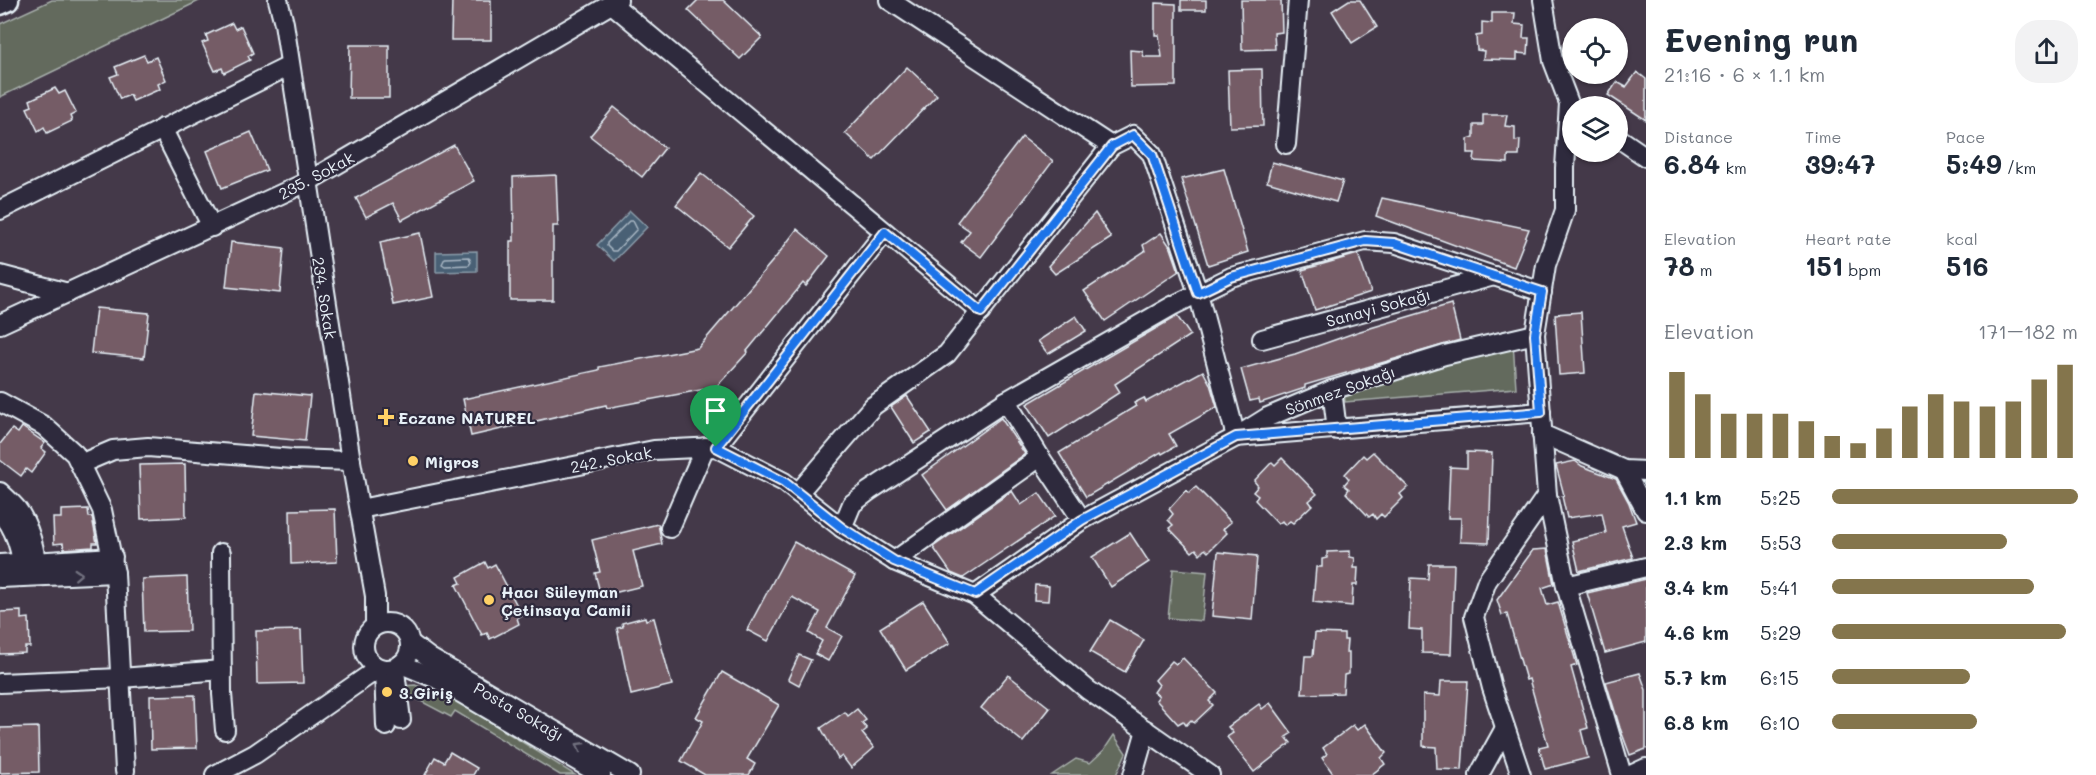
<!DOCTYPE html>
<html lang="en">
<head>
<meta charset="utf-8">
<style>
	body { margin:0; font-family:Mali,sans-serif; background:#f2f2f3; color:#1f2937; height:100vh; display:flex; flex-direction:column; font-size:22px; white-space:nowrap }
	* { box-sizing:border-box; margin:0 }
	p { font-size:20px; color:#747a83 }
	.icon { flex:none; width:33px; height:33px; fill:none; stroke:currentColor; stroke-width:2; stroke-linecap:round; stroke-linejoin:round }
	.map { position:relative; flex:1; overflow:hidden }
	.side { display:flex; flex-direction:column; background:#fff; width:450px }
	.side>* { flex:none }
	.fabs { position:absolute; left:1562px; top:18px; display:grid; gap:12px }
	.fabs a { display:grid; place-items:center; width:66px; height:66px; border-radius:50%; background:#fff; box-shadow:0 2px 4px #0004; font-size:30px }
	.pin { position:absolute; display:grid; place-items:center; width:51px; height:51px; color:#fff; margin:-62px -26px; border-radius:50% 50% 50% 0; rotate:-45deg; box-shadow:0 0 6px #0007 }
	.pin .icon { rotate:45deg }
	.round { display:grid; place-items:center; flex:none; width:63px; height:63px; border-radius:24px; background:#f2f2f3 }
	.summary { display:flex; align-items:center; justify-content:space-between; height:102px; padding:0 18px }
	h1 { font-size:33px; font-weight:800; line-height:45px }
	.metrics { display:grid; grid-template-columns:repeat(3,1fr); gap:9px; height:102px; padding:6px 18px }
	.metrics div { display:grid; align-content:center }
	.metrics b { font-size:26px; font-weight:800 }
	.metrics small { font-size:16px; font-weight:400 }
	.metrics p { font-size:16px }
	.chart { height:168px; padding:12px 18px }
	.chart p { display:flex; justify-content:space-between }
	.chart svg { width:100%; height:108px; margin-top:6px; stroke:#84754c; stroke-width:6 }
	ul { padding:0 18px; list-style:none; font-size:20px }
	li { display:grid; grid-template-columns:96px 72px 1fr; align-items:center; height:45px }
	li i { height:15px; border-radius:8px; background:#84754c }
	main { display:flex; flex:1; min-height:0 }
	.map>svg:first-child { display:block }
	.green { fill:#636a5d; stroke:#a6aeaa; stroke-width:1.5 }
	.water { fill:#4a6175; stroke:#899ba9; stroke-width:1.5 }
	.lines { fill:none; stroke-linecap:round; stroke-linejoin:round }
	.shore { stroke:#a9b7c4; stroke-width:1.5 }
	.building { fill:#745c66; stroke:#e8f1f8; stroke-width:1.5 }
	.minor-casing { stroke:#e8f1f8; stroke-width:22 }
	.major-casing { stroke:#e8f1f8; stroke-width:27 }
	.minor { stroke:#2f2a3d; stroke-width:18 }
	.major { stroke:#2f2a3d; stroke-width:22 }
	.oneway { stroke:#70707e }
	.route-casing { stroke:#fff; stroke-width:12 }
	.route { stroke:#1a73e8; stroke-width:8 }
	.poi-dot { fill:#ffd166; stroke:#2f2a3d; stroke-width:2 }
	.labels { text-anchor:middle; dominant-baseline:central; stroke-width:4.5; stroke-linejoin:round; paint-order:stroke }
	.street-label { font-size:16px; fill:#e8f1f8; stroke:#2f2a3d }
	.poi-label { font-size:16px; font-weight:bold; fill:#e8f1f8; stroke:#2f2a3d; text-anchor:start }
</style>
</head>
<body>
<main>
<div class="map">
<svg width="1646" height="775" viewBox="0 0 1646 775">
	<rect width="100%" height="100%" fill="#443949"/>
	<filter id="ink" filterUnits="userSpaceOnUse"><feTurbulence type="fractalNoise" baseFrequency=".0167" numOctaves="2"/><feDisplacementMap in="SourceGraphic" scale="12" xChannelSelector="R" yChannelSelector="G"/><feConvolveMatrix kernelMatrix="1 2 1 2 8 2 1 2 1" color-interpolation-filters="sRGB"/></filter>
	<g filter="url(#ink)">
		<g class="green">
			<path d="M52,0H201L0,97V24Z"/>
			<path d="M1513,342L1516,388L1345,402L1344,387Z"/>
			<path d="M1173,569L1207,572L1202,621L1168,618Z"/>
			<path d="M415,685L455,700L575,775H560L455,711L451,717L409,695L403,686Z"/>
			<path d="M1114,735L1126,753L1116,775H1052L1076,759L1090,763L1104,750Z"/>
		</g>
		<g class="water">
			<path d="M630,211L647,227L614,261L597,245Z"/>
			<path d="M477,251V271L436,272V252Z"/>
		</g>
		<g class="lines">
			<g class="shore">
				<path d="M629,221H633L637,229L616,251H612L607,246V243Z"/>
				<path d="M469,257L471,262L469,265L445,266L442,264L445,258Z"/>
			</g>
		</g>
		<g class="building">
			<path d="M452,0H491V40H451Z"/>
			<path d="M698,0H723L762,37L740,59L688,10Z"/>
			<rect x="1181" y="0" width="25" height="10"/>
			<path d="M1241,0H1281L1282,32L1274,33L1275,49L1242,50Z"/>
			<path d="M1349,0H1360L1377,27L1352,43L1332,11Z"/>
			<path d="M1155,3L1176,4V86L1131,87L1130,50L1142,51L1144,57H1162L1159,35H1155Z"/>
			<path d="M1492,13H1515L1514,24L1524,25L1523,38H1529L1528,54L1517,53V60L1483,59L1484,51L1477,50L1476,36L1482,35V22L1492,23Z"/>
			<path d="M232,23L235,29L241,26L253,53L248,56L250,60L224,73L222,68L215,71L202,43L208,41L206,35Z"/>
			<path d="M350,45H389V98H349Z"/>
			<path d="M144,55L147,61L156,57L166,80L158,84L160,89L133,101L130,95L120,99L110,77L118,74L115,67Z"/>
			<path d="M907,67L937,95L874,160L845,133Z"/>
			<path d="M1262,69L1263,126L1230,127L1228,70Z"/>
			<path d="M1637,72L1646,79V120L1608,95L1617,82L1626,87Z"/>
			<path d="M55,88L59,94L65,91L76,113L70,116L72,121L47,133L44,127L38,131L27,108L32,106L30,100Z"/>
			<path d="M614,107L665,148L642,177L590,136Z"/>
			<path d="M1483,115H1507L1505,126L1515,127V141L1520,140L1519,156H1508V163L1474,161L1475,153H1468V139L1474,137V125H1483Z"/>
			<path d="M251,132L267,170L222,188L207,151Z"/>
			<path d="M1022,137L1053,161L981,257L961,242L970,231L957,222Z"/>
			<path d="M454,145L474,181L402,220L393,203L366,217L356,198Z"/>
			<path d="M1272,162L1343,181L1336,202L1267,182Z"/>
			<path d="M1224,169L1248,252L1208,265L1181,179Z"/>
			<path d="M701,173L754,216L728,247L676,205Z"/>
			<path d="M556,175L558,226H553V300H510V241H514L513,177Z"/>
			<path d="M1382,198L1529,229L1514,267L1376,216Z"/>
			<path d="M1095,213L1111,238L1055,274L1048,266Z"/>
			<path d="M797,229L829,256L806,286L803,283L747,351L748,352L716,387L607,408L606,405L471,436L463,399L599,370V367L698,348L776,257Z"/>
			<path d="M420,233L433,297L393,305L380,242Z"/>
			<path d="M1161,233L1171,248L1179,271L1105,321L1084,291L1145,251L1143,245Z"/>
			<path d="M231,242L284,248L280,293L226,287Z"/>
			<path d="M1358,254L1371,292L1315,310L1302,270Z"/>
			<path d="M1451,304L1460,340L1305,385V388L1260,403L1259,399L1250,401L1241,369L1295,354L1357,332Z"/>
			<path d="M96,308L149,313L144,358L91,353Z"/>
			<path d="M1581,312L1585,373L1559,375L1555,314Z"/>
			<path d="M1076,316L1086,331L1048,354L1038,341Z"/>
			<path d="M1177,316L1190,335L1115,384L1120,392L1049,438L1027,404Z"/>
			<path d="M1203,371L1210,384L1217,407L1169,434L1176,446L1162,454L1161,452L1086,497L1059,453L1136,406L1134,403L1144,398L1146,402Z"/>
			<path d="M256,391L310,396L305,441L251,436Z"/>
			<path d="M907,396L931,432L914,443L891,407Z"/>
			<path d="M1001,418L1025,454L947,510L922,475Z"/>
			<path d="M22,427L45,443L41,448L46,452L31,473L26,469L21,476L0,460V444L12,429L18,433Z"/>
			<path d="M1373,452L1408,487L1400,494L1403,498L1384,517L1381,514L1376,519L1373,514L1369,517L1346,493L1349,489L1344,485L1349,479L1345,474L1363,455L1366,458Z"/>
			<path d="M1467,452L1492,453L1489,543L1460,542L1461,518H1448L1450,467L1467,468Z"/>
			<path d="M1282,458L1317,494L1309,501L1312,505L1293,523L1290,521L1285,525L1282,521L1278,524L1255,500L1258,496L1253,492L1258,486L1254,481L1272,462L1275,465Z"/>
			<path d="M1575,461L1582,466L1616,479L1629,503L1636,522L1622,526L1633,558L1579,571L1572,541L1606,533L1602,513L1567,518L1562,496L1564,495L1556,465Z"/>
			<path d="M185,464L186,517L141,519L139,465Z"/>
			<path d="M1196,487L1231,522L1223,529L1227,533L1208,552L1205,549L1200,554L1196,549L1192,552L1169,528L1173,525L1168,520L1173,514L1169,509L1186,490L1189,493Z"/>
			<path d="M1012,491L1021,505L1039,493L1055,516L963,578L951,573L933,547Z"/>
			<path d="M88,509L89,517H92L97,543H93V547L64,549L63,543L54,544L53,518H61V510Z"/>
			<path d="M335,509L337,562L291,564L290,510Z"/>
			<path d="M658,524L662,544L633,551L642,586L601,596L595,573L600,572L592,540Z"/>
			<path d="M1130,533L1149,562L1111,587L1092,557Z"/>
			<path d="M794,542L855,576L827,628L842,636L828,661L815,654L822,641L809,633L820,612L792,597L768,641L747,630Z"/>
			<path d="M1547,549L1554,584L1542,588L1547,605L1558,602L1577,665L1571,667L1588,728L1581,730L1588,758L1545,769L1539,747L1548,745L1529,679L1526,680L1507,614L1502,615L1497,600L1533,550Z"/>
			<path d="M1350,551V557L1355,558L1354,568H1358L1357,585H1353L1352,606L1313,602L1316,567H1322V559L1327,558V552Z"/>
			<path d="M1218,552L1257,556L1252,620L1212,616Z"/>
			<path d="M485,562L488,568L495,564L522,615L517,618L519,624L490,639L487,633L482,635L456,585L461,583L458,577Z"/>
			<path d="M1429,564H1454L1451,654L1422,653V630L1409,629L1411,578L1428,579Z"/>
			<path d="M187,577L189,631L144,632L142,579Z"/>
			<path d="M1646,579V642L1605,653L1587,593Z"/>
			<path d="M1035,585L1049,586L1048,601L1034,600Z"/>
			<path d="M923,601L950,643L906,670L880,628Z"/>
			<path d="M21,611V619L29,618L30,647H25V653L0,654V612Z"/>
			<path d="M645,617L646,620L654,618L672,685L631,695L617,628L623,627L622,623Z"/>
			<path d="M1110,620L1144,640L1125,672L1090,652Z"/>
			<path d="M301,630L303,683L257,684L256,631Z"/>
			<path d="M1315,633L1344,634V640H1347L1346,652H1349V674L1344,675L1343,693L1302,694L1305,656H1313Z"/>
			<path d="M799,655L811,660L799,685L788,679Z"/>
			<path d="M1183,658L1217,693L1209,701L1213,705L1194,723L1191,720L1186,725L1183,721L1178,724L1156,700L1159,696L1154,692L1159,685L1155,680L1172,661L1176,664Z"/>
			<path d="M722,672L779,705L747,759L755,764L749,775H705L681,761L703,721L696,717Z"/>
			<path d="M1640,673L1646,690V749L1630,755L1620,728L1606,682Z"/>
			<path d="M1008,675L1050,708L1023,742L981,708Z"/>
			<path d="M1441,681H1468L1462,770L1437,769L1436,747L1423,746V695L1440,696Z"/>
			<path d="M195,695L197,748L151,749L150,696Z"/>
			<path d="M1270,703L1292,733L1286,737L1291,743L1254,772L1227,737L1233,733L1228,727L1259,704L1262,709Z"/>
			<path d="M857,709L866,720L862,723L867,729L862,733L874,748L851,768L842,756L838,759L821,728L845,712L848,716Z"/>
			<path d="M1365,724L1386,753L1381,758L1385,764L1371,775H1334L1322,758L1327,754L1323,748L1353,725L1357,730Z"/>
			<path d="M38,727L39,772L0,773V728Z"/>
			<path d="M450,752L477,768L473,775H425L435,757L444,762Z"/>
		</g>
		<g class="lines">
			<defs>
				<g id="minor">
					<path d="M278,0L284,23L351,461L375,596V625"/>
					<path d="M1543,0L1553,61L1569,103L1565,168V210L1546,265L1535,334L1547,495L1566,586L1622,775"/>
					<path d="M612,4L981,312"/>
					<path d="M162,128L212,227"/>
					<path d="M1617,137L1646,157"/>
					<path d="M1286,144L1298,0"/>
					<path d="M1111,146L1133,135L1152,154L1198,293L1236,437L1541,412"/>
					<path d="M0,210L289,66"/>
					<path d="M0,275L68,293"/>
					<path d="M0,324L307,182L618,0"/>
					<path d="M1262,339L1494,276"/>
					<path d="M1332,390L1337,430"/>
					<path d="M1006,401L1040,457L1082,520"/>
					<path d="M0,402L44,426L75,454L102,510L115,573L125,771"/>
					<path d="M1542,434L1624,470L1646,471"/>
					<path d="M716,447L885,232"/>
					<path d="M80,464L113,450L148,447L293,459L351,461"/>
					<path d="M1624,470L1646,511"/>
					<path d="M0,492C5,497 12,503 17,509C29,524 36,552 37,572"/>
					<path d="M798,493L873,406L947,354L1111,146L889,0"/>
					<path d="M360,509L654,450L716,447L784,482L842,528L894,561L975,595L1088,690L1210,775"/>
					<path d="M0,512C15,527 22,552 23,574"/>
					<path d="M670,528L705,447"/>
					<path d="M842,528L852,504L869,491L1006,401L1172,306L1231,277L1365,241L1394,243L1542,292"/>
					<path d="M221,553L222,694L225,730"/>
					<path d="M894,561L1040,457"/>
					<path d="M0,564L113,557"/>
					<path d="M0,578L115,573"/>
					<path d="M1566,586L1646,567"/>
					<path d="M975,595L1082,520L1236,437L1268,417L1332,390L1445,355L1535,334"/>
					<circle cx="387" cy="646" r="23"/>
					<path d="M410,643L430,658L630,775"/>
					<path d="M401,664L437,679L601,775"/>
					<path d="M384,669L386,726"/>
					<path d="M395,671L401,720"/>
					<path d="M0,683L121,678L222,670"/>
					<path d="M215,775L255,754L379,668"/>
					<path d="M1133,775L1146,730"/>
					<path d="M1479,775L1505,728"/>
					<path d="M1521,775L1492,688L1474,617L1487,581L1547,495"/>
					<path d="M1631,775L1646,768"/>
				</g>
				<path id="major" d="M0,3L7,0"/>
			</defs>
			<use href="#minor" class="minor-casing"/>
			<use href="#major" class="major-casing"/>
			<use href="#minor" class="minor"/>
			<use href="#major" class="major"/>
		</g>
		<defs><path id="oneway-chevron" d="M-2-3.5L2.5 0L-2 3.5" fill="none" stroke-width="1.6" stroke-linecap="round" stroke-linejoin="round" transform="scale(1.5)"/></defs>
		<g class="oneway">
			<use href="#oneway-chevron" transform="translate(78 574) rotate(-3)"/>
			<use href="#oneway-chevron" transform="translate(580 746) rotate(-150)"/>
		</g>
	</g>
	<g class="lines" filter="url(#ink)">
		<defs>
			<path id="route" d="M1133,135L1152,154L1198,293L1231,277L1365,241L1394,243L1542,292L1535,334L1541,412L1236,437L1082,520L975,594L894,561L842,528L784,482L716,447L885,232L981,312L1112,146Z"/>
		</defs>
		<use href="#route" class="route-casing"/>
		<use href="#route" class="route"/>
	</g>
	<g class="poi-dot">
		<path d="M383 408h6v6h6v6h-6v6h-6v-6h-6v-6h6z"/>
		<circle cx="413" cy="461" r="6"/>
		<circle cx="489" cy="600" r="6"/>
		<circle cx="387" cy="692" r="6"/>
	</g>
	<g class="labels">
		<g class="street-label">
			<text transform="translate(316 175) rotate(-28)">235. Sokak</text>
			<text transform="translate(325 298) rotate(81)">234. Sokak</text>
			<text transform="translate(1378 307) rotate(-15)">Sanayi Sokağı</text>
			<text transform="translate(1340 390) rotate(-20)">Sönmez Sokağı</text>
			<text transform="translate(611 459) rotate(-11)">242. Sokak</text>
			<text transform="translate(519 711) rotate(30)">Posta Sokağı</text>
		</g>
		<g class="poi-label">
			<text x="398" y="417">Eczane NATUREL</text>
			<text x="425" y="461">Migros</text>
			<text x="501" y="591">Hacı Süleyman<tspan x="501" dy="18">Çetinsaya Camii</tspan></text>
			<text x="399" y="692">3.Giriş</text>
		</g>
	</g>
</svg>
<div class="fabs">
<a><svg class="icon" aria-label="locate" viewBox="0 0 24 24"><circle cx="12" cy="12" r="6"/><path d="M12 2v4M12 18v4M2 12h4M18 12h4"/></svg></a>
<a><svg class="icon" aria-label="layers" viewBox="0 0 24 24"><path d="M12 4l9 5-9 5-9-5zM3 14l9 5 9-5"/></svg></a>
</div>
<div class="pin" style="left:716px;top:447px;background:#1e9e55"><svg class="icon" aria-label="arrive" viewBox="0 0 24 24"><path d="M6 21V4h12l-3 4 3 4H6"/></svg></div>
</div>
<section class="side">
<div class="summary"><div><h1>Evening run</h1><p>21:16 · 6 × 1.1 km</p></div><a class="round"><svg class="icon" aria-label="share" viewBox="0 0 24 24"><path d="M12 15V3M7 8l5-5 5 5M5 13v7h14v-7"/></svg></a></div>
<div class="metrics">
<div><p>Distance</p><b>6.84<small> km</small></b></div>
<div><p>Time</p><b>39:47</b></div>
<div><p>Pace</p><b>5:49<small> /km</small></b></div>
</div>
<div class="metrics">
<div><p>Elevation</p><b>78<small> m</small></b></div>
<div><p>Heart rate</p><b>151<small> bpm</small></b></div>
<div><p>kcal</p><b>516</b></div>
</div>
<div class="chart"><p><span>Elevation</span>171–182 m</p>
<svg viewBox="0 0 160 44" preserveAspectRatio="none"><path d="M5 44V9M15 44V18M25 44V26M35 44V26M45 44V26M55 44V29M65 44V35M75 44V38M85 44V32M95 44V23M105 44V18M115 44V21M125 44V23M135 44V21M145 44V12M155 44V6"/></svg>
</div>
<ul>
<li><b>1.1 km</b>5:25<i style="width:100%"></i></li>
<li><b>2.3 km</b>5:53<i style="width:71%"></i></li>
<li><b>3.4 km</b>5:41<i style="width:82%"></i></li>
<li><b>4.6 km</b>5:29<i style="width:95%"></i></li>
<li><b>5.7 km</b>6:15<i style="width:56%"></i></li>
<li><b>6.8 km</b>6:10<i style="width:59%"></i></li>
</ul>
</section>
</main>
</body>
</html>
